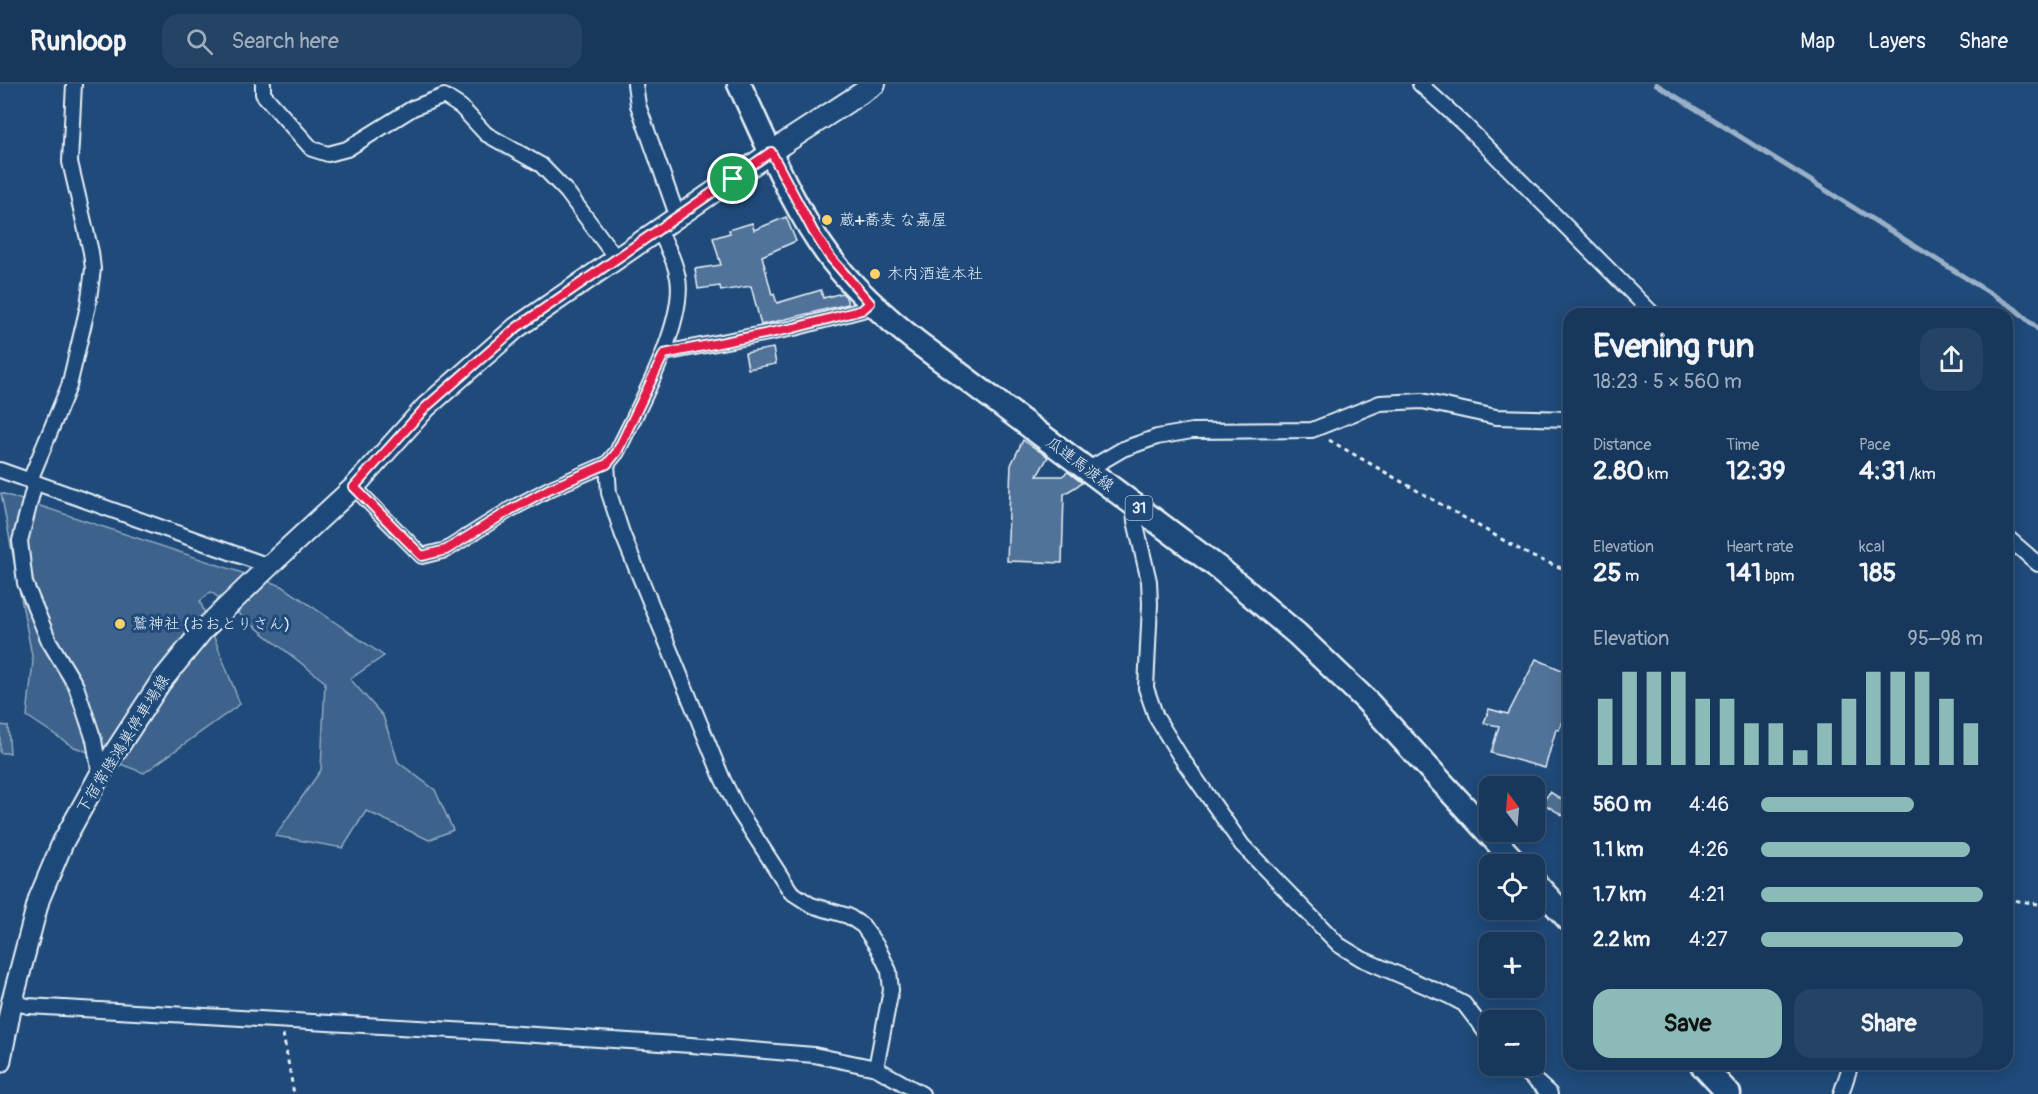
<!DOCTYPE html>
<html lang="en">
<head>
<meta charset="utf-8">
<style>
	body { margin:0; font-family:Pangolin,"Klee One",sans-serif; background:#244365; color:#f1f3f6; height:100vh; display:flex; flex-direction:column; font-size:22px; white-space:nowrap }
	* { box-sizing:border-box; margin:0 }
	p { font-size:20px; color:#9eacbb }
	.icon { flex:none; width:33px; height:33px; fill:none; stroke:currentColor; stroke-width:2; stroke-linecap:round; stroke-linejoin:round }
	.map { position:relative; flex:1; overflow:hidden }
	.details { position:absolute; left:1563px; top:224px; width:450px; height:762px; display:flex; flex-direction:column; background:#17385c; border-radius:18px; box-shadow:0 3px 15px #0003,0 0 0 2px #365272 }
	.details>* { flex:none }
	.needle { width:39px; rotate:344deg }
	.fabs { position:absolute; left:1479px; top:692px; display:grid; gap:12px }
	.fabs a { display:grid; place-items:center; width:66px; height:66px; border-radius:12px; background:#17385c; box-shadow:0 3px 15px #0003,0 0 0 2px #365272; font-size:30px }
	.pin { position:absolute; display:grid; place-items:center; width:51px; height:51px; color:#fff; margin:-26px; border:3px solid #fff; border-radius:50%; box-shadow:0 2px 6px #0007 }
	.round { display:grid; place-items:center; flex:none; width:63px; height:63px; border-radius:18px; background:#244365 }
	.head { display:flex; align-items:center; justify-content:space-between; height:102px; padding:0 30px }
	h1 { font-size:33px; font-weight:700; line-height:45px }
	.stats { display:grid; grid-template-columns:repeat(3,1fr); gap:9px; height:102px; padding:6px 30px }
	.stats div { display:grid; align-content:center }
	.stats b { font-size:26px; font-weight:700 }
	.stats small { font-size:16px; font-weight:400 }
	.stats p { font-size:16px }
	.chart { height:168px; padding:12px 30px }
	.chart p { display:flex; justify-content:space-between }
	.chart svg { width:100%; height:108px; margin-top:6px; stroke:#8bbbb9; stroke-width:6 }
	.cta { display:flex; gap:12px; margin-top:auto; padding:12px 30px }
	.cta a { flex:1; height:69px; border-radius:18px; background:#8bbbb9; color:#111; font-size:24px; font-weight:700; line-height:69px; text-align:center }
	.cta a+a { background:#244365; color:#f1f3f6 }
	ul { padding:0 30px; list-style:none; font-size:20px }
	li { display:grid; grid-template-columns:96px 72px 1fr; align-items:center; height:45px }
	li i { height:15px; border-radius:8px; background:#8bbbb9 }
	header { display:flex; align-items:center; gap:36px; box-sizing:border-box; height:84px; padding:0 30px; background:#17385c; border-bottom:2px solid #365272 }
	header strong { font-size:28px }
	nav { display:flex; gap:33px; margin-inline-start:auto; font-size:21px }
	.search { width:420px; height:54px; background:#244365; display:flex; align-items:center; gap:15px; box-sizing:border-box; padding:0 21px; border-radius:18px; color:#9eacbb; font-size:22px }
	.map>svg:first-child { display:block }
	.green { fill:#3c628c; stroke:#92aac2; stroke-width:1.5 }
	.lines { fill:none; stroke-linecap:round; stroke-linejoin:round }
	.stream { stroke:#9ab0c7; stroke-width:5 }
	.building { fill:#517399; stroke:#e8f1f8; stroke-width:1.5 }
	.street-casing { stroke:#e8f1f8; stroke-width:18 }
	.secondary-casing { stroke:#e8f1f8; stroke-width:24 }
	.primary-casing { stroke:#e8f1f8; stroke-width:27 }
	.path { stroke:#e8f1f8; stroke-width:3; stroke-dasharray:4.5 4.5; stroke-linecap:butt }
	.street { stroke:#1f4a7a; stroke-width:14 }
	.secondary { stroke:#1f4a7a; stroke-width:20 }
	.primary { stroke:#1f4a7a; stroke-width:22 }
	.route-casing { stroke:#fff; stroke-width:12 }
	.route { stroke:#e11d48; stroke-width:8 }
	.poi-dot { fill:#ffd166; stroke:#1f4a7a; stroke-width:2 }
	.labels { text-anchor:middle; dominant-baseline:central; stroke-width:6; stroke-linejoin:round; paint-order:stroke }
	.shield { fill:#1f4a7a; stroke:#acbfd2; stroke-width:1.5 }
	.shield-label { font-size:15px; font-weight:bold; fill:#e8f1f8 }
	.poi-label { font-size:16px; fill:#e8f1f8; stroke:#1f4a7a; text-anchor:start }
	.street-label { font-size:16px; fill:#e8f1f8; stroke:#1f4a7a }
</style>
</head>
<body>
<header>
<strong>Runloop</strong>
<div class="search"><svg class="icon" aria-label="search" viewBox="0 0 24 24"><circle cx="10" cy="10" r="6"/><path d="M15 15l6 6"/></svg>Search here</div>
<nav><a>Map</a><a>Layers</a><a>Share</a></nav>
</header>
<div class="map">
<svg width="2038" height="1010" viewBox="0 0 2038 1010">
	<rect width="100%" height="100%" fill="#1f4a7a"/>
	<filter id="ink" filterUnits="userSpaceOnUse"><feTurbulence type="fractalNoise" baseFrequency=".0167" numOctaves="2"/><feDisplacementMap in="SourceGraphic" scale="12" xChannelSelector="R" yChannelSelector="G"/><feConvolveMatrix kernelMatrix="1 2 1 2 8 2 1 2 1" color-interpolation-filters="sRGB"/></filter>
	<g filter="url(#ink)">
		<g class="green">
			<path d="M1,409L282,502L384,572L350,595L383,632L398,678L435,706L453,746L429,756L366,727L343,764L275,752L321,686L325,598L211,508L200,517L240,620L144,689L72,662L27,632L33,577Z"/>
			<path d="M0,641L8,642L10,669H0Z"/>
		</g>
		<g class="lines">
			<path class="stream" d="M1656,0L2014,224L2038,245"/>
		</g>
		<g class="building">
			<path d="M786,133L796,157L762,172L772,211L774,210L777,219L821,206L823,214L842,209L846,213L848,220L761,241L751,202L721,207L720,202L698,205L695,185L721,181L713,154L730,149L729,146L752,139L754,146Z"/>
			<path d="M773,264L776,280L748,285L745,269Z"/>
			<path d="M1023,356L1048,373L1037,392H1062L1068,388L1082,399L1064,410L1062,479L1007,477L1011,381Z"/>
			<path d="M1536,575L1569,589V622L1559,646L1556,645L1545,684L1491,669L1499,642L1484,639L1489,625L1508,630Z"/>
			<path d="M1550,708L1569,720V735L1542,719Z"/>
		</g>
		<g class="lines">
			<defs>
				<g id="street">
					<path d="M263,0V10L312,65L328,70L347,65L413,24L444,12L461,23L486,50L541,81L567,108L616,174"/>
					<path d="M635,0L638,21L678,134"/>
					<path d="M1420,0L1466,42L1653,230"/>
					<path d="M664,269L794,244L862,226L870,219"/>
					<path d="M607,380L609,409L622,449L723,696L738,726L791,808L811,821L848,832L863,842L878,864L889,887L891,906L876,984"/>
					<path d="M0,386L269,482"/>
					<path d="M1087,386L1123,365L1157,353L1192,347L1312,346L1380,319L1422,317L1496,333L1569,335"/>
					<path d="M30,396L69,302L88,222L93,185L91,168L70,78L74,0"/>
					<path d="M35,398L20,457L25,499L49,557L76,602L94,656L100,691"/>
					<path d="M354,403L422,472L446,466L511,425L549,405L607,380L617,368C637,326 686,239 678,194C675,178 667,161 659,147"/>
					<path d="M1133,420L1135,437L1149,497L1150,520L1146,604L1156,633L1180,672L1242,761L1339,861L1362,875L1449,912L1464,920L1490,954"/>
					<path d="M2007,453L2038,480"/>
					<path d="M12,918L28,922L488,948L691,961L814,971L876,984L922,1010"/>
					<path d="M1518,981L1550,1010"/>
					<path d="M1841,1010L1851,980"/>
				</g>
				<path id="secondary" d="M0,978L12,918L39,815L63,758L100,691L160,599L203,546L269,482L354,403L426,323L516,244L783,60L875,0"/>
				<g id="primary">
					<path d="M739,0C766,57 793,125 831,175C856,207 885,233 917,258L1220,485L1297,550L1366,616L1517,780"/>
					<path d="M1534,798L1569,836"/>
					<path d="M1701,980L1729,1010"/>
				</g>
			</defs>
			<use href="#street" class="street-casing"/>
			<use href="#secondary" class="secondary-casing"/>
			<use href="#primary" class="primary-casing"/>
			<g class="path">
				<path d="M1329,356L1531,472L1569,487"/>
				<path d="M2007,815L2038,820"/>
				<path d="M283,950L294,1010"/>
			</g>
			<use href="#street" class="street"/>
			<use href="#secondary" class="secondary"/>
			<use href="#primary" class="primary"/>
		</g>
	</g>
	<g class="lines" filter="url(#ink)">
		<defs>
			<path id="route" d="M771,68L813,147L830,173L870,219L862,226L794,244L664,270L617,368L607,380L549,405L512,425L446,466L422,472L354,403L426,323L516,244Z"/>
		</defs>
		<use href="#route" class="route-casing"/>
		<use href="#route" class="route"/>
	</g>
	<g class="poi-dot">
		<circle cx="827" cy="136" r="6"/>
		<circle cx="875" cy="190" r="6"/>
		<circle cx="120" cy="540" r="6"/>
	</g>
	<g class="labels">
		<rect class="shield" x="1125.5" y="412" width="27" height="24" rx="4.5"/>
		<g class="shield-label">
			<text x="1139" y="424">31</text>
		</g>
		<g class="poi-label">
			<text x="839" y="136">蔵+蕎麦 な嘉屋</text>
			<text x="887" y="190">木内酒造本社</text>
			<text x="132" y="540">鷲神社 (おおとりさん)</text>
		</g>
		<g class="street-label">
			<text transform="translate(1080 380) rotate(37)">瓜連馬渡線</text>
			<text transform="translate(123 660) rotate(-58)">下宿常陸鴻巣停車場線</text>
		</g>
	</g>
</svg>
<div class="fabs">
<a><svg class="needle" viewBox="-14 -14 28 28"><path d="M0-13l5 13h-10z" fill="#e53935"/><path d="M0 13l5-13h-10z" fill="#9eacbb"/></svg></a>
<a><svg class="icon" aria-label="locate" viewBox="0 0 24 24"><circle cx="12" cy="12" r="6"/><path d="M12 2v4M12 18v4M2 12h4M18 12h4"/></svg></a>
<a>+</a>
<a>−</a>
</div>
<div class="pin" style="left:733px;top:95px;background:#1e9e55"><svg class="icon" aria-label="arrive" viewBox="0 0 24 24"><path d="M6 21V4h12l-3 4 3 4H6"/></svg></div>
<section class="details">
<div class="head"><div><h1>Evening run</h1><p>18:23 · 5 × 560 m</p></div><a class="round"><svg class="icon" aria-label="share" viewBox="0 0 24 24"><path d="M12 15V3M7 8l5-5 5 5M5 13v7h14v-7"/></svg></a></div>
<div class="stats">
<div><p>Distance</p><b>2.80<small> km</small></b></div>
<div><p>Time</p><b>12:39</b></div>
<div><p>Pace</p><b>4:31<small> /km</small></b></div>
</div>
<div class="stats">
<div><p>Elevation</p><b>25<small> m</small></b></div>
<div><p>Heart rate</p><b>141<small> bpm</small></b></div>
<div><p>kcal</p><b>185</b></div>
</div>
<div class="chart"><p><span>Elevation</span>95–98 m</p>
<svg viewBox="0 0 160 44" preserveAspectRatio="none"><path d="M5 44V17M15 44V6M25 44V6M35 44V6M45 44V17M55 44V17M65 44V27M75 44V27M85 44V38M95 44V27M105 44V17M115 44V6M125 44V6M135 44V6M145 44V17M155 44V27"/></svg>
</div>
<ul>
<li><b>560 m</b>4:46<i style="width:69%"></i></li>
<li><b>1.1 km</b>4:26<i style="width:94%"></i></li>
<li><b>1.7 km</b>4:21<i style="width:100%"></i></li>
<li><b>2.2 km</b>4:27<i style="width:91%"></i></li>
</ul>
<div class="cta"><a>Save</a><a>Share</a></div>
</section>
</div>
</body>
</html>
